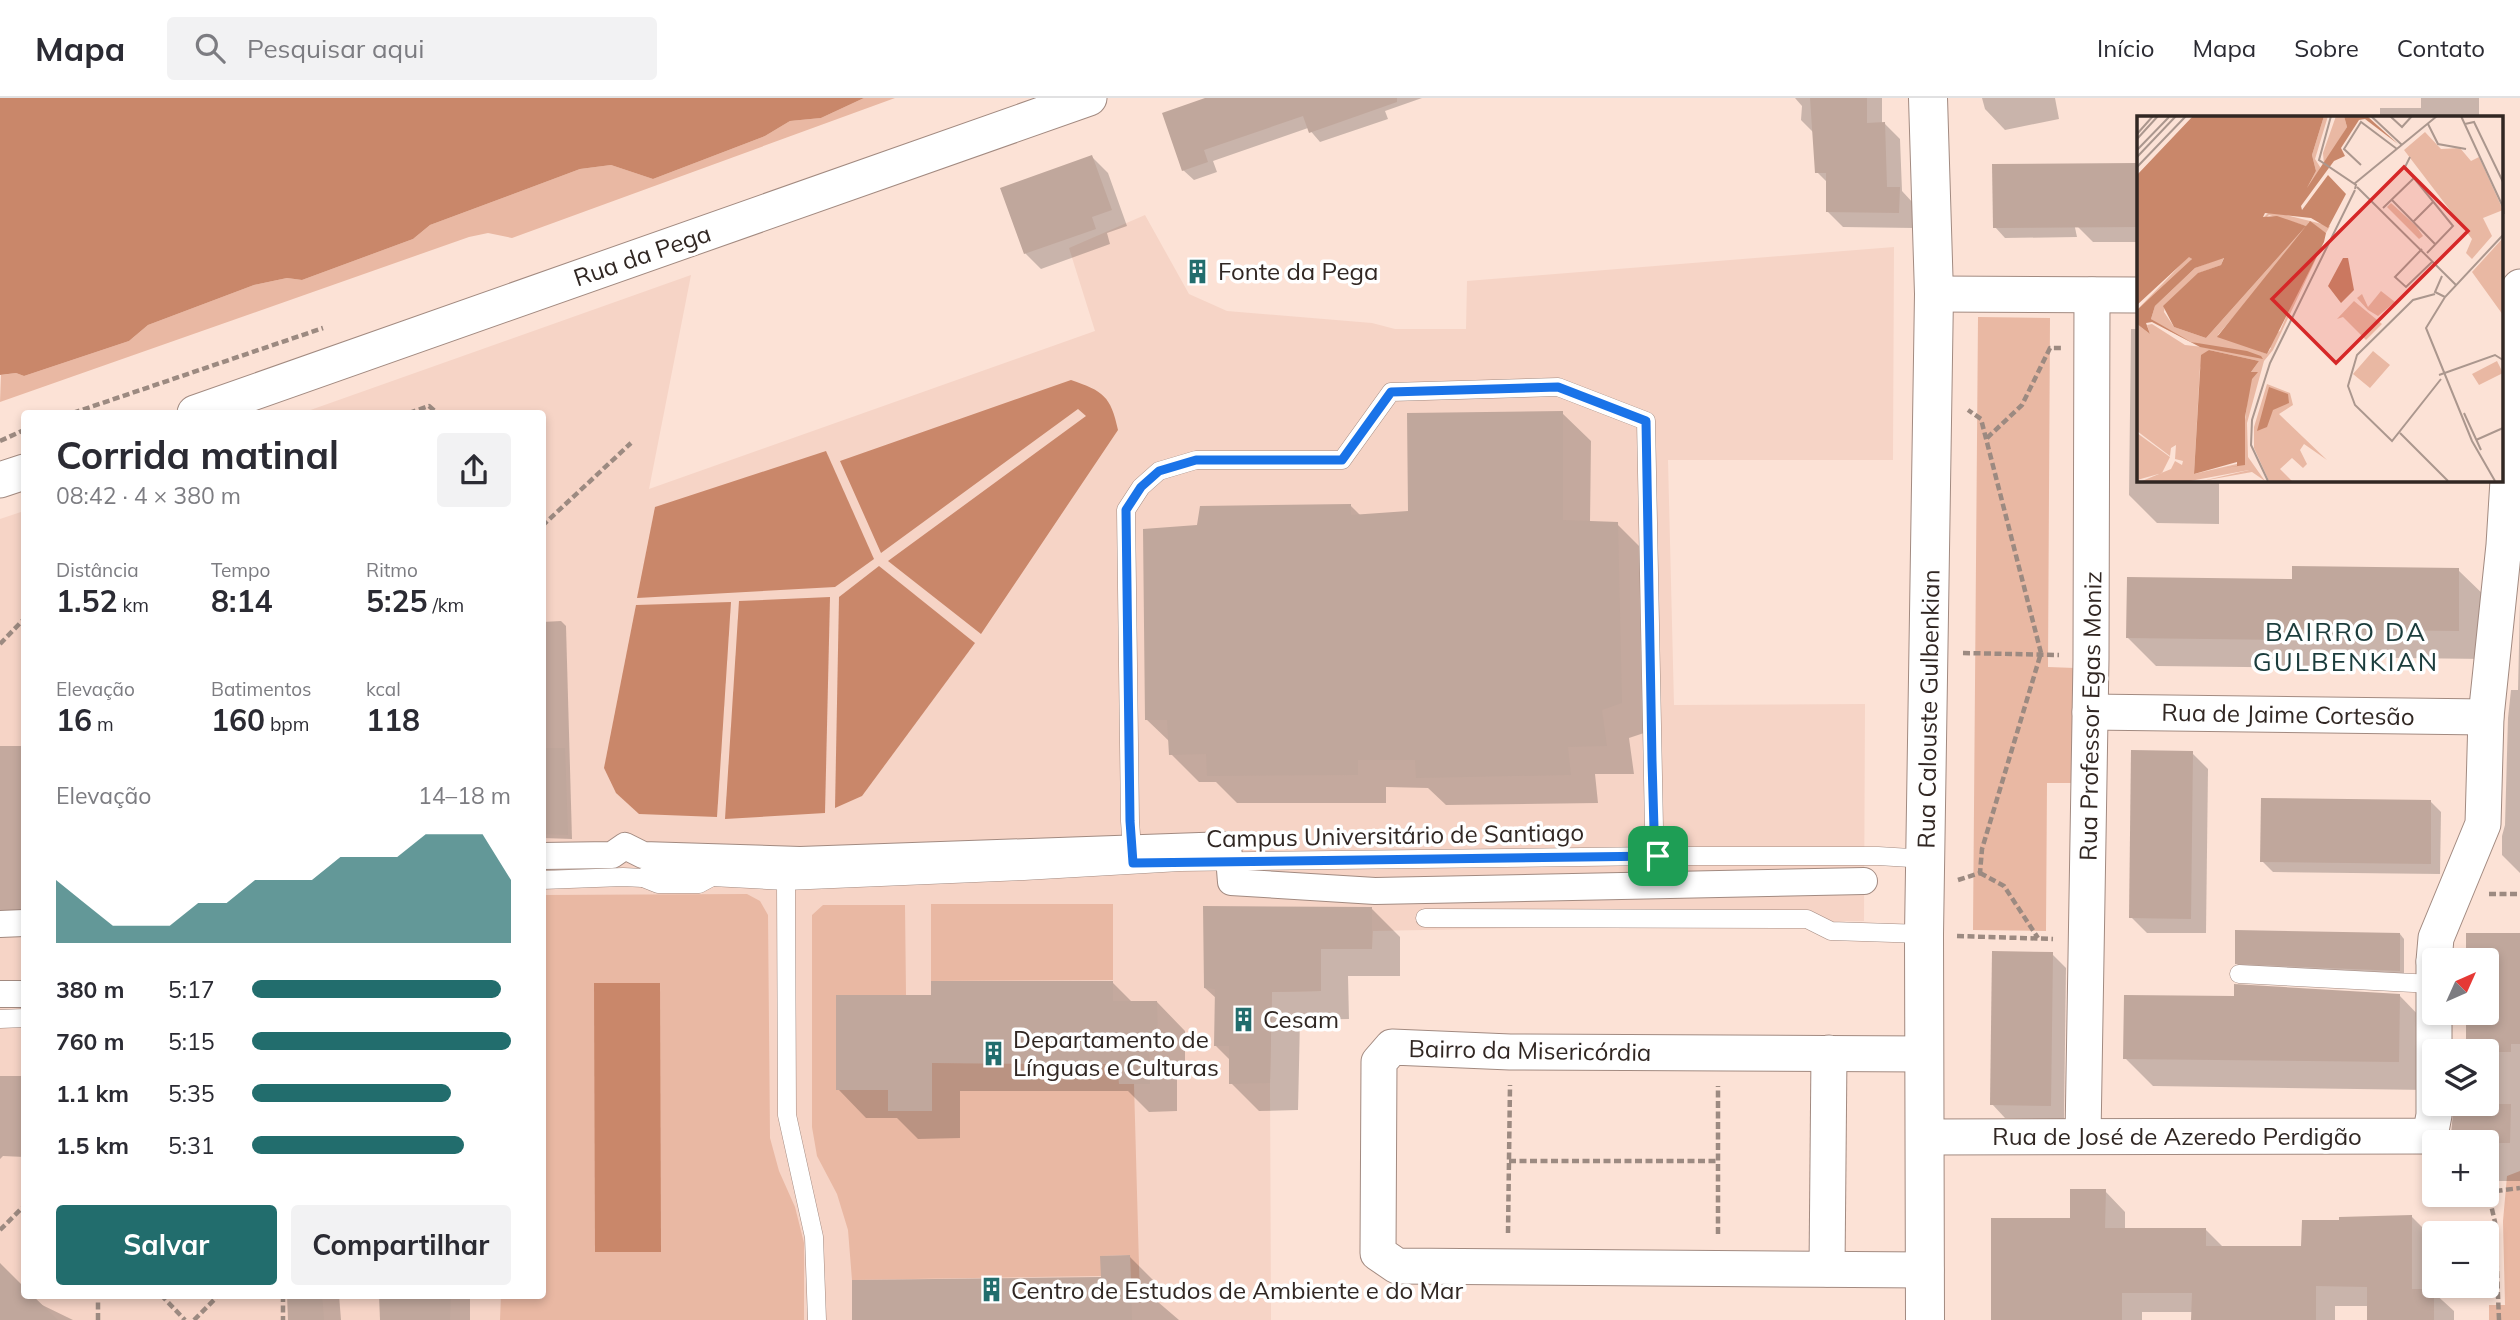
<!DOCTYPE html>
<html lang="pt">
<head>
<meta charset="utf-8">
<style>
	body { margin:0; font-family:Mulish,sans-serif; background:#f2f2f3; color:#2b2b33; height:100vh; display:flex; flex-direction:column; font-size:26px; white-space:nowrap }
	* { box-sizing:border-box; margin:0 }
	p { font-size:23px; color:#7c7c81 }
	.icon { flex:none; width:38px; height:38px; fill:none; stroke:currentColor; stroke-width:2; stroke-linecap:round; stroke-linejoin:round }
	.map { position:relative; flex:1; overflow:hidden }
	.side { position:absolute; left:21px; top:312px; width:525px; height:889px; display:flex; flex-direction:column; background:#fff; border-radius:7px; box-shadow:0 4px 10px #0003 }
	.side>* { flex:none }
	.needle { width:46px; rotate:45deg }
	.buttons { position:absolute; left:2422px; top:850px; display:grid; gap:14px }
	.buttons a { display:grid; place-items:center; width:77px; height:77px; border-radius:7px; background:#fff; box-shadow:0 4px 10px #0003; font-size:35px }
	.pin { position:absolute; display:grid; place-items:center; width:60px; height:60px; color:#fff; margin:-30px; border-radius:14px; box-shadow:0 4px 10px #0006 }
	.round { display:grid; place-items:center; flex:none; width:74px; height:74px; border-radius:7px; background:#f2f2f3 }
	.overview { display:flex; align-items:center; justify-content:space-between; height:119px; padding:0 35px }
	h1 { font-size:38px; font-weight:700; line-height:52px }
	.figures { display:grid; grid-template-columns:repeat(3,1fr); gap:10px; height:119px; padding:7px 35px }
	.figures div { display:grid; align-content:center }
	.figures b { font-size:30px; font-weight:700 }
	.figures small { font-size:19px; font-weight:400 }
	.figures p { font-size:19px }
	.chart { height:196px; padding:14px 35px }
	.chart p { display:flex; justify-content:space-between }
	.chart svg { width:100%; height:126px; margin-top:7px; fill:#226d6d; opacity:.7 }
	.primary-button { display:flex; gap:14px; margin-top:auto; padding:14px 35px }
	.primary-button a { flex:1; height:80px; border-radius:7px; background:#226d6d; color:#fff; font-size:28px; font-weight:700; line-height:80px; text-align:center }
	.primary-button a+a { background:#f2f2f3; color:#2b2b33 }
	ul { padding:0 35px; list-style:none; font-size:23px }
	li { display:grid; grid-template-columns:112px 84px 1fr; align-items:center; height:52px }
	li i { height:18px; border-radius:9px; background:#226d6d }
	header { display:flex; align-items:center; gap:42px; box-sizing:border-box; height:98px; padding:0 35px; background:#fff; border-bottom:2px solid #e1e1e2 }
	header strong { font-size:33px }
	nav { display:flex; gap:38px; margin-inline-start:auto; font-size:24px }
	.search { width:490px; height:63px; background:#f2f2f3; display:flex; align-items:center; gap:18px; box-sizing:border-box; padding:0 24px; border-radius:7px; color:#7c7c81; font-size:26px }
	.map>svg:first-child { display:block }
	.built { fill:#f6d4c6 }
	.green { fill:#e9b8a3 }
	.water { fill:#c9876a }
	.shadow { fill:#0003 }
	.building { fill:#c0a79c }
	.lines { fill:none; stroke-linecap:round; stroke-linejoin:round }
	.service-casing { stroke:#a28a80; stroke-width:19 }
	.pedestrian-casing { stroke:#a28a80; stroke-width:28 }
	.minor-casing { stroke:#a28a80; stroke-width:37 }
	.secondary-casing { stroke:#a28a80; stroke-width:40 }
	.path { stroke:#9c8a81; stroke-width:4.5; stroke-dasharray:7 3.5; stroke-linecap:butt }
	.service { stroke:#fff; stroke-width:18 }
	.pedestrian { stroke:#fff; stroke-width:26 }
	.minor { stroke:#fff; stroke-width:35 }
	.secondary { stroke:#fff; stroke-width:38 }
	.route-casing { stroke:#fff; stroke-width:14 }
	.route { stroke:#1a73e8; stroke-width:9 }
	.labels { text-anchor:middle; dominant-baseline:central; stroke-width:7; stroke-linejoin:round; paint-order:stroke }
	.street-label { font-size:24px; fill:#312723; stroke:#fff }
	.poi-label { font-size:24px; fill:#312723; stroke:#fff; text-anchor:start }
	.neighbourhood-label { font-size:26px; letter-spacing:2px; fill:#1b3d3d; stroke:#fff }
	.inset-road { fill:none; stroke:#ab978e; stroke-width:2 }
	.view { fill:#d62828; fill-opacity:0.15; stroke:#d62828; stroke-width:3.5 }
	.inset-edge { fill:none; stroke:#312723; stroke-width:3.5 }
</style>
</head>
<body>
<header>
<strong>Mapa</strong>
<div class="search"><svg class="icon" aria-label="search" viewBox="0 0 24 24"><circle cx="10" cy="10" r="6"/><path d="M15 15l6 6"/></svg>Pesquisar aqui</div>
<nav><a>Início</a><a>Mapa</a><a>Sobre</a><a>Contato</a></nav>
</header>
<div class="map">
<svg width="2520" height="1222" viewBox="0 0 2520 1222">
	<rect width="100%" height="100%" fill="#fce2d6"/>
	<path class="built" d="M1145,117L1189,196L1227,213L1372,225L1395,231H1466L1467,183L1894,149L1893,362H1668L1674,607L1865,606L1864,823L1373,833L1372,851H1321V893L1272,894L1270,985L1271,1222H0V421L24,413V1197H542V315H302L691,177L649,391L1095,233L1069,150Z"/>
	<g class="green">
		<path d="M864,0H895L512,140L488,135L469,139L0,304L1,277L16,275L24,278L129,243L148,227L254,187L287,180L302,182L413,141L430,127L580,71L611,67L653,81L765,38L790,23L821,20Z"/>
		<path d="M1978,219L2050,220L2048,569L2075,570L2074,685H2047L2046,833L1973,832Z"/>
		<path d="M747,796L760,803L768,817L770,1040L779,1073L795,1109L804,1145V1222H500L501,1197H542L543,797Z"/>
		<path d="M931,806H1113V882L931,883Z"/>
		<path d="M823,807H905L906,897H836V992H888V1013H932V965L1118,966L1119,986H1134L1140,1203H1131L1130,1157L1101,1158V1178L852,1182L848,1132L837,1096L817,1058L812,1029V817Z"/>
		<path d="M2520,1073V1222H2489V1207H2505L2503,1123L2507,1078Z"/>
	</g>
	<g class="water">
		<path d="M0,0H864L821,20L790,23L765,38L653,81L611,67L580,71L430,127L413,141L302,182L287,180L254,187L148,227L129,243L24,278L16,275L0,277Z"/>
		<path d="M1071,282C1103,293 1111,298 1118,332L981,536L888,463L1086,318L1078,311L881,455L840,363Z"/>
		<path d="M826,353L874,461L835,489L637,500L655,409Z"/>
		<path d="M879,468L975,545L862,698L835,710L839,499Z"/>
		<path d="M830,499L825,715L725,721L739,503Z"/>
		<path d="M731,504L717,719L639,716L616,695L604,670L636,507Z"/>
		<path d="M594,885H660L661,1154H595Z"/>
	</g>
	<g class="shadow">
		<path d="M1210,0H1422L1385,13L1388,21L1320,44L1308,30L1213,63L1217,74L1194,82L1183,72Z"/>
		<path d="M1795,0H1882V26H1885L1900,41L1902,93L1914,106V130L1843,129L1827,113L1828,85L1817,74L1814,35L1801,22L1802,8Z"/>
		<path d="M1982,0H2055L2059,21L2005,32L1985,11Z"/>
		<path d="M2421,0H2479V19H2380V10H2421Z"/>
		<path d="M2501,52L2504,56L2505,116H2501Z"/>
		<path d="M1092,59L1108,75L1127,128L1107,135L1110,146L1041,171L1025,155Z"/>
		<path d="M2083,67H2138V144H2093L2078,129Z"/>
		<path d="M2064,78L2077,139L2005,140L1995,129Z"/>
		<path d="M2131,231H2138V382H2219V426L2157,425L2129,397Z"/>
		<path d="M1562,315L1591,343L1590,425L1617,426L1645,454L1650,633L1629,640L1634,676H1595L1598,705L1446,707L1428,690L1386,689V705H1237L1216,684H1199L1171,656L1170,644L1146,621L1198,428L1350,407L1361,418L1409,415Z"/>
		<path d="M2458,472L2487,500L2486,561L2319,559V570L2156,568L2128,540L2294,483Z"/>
		<path d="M2520,504V775L2502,757V738L2505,727L2508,620L2511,592H2518Z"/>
		<path d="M561,523L566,528L572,741L542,740V524Z"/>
		<path d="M0,648H24V819L0,825Z"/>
		<path d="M2192,655L2208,671L2206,835H2147L2131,819Z"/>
		<path d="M2431,704L2441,714L2440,776L2273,774L2262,763Z"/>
		<path d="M1372,811L1400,839V878H1348L1349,921L1300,922L1298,1012L1259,1013L1231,985V963L1216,948L1217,901L1205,890Z"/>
		<path d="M2400,836L2404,841V877L2241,870L2236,865Z"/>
		<path d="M2520,837V1083H2487V954H2456V947H2468L2487,915V863Z"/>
		<path d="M2052,856L2066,870L2064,1021L2005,1020L1992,1006Z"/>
		<path d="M1112,884L1133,905L1157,904L1185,933V972H1177V1013L1149,1014L1128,993H960V1040L918,1041L897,1020H866L838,991L933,898Z"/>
		<path d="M2399,897L2427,926V992L2153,988L2125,960L2236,900Z"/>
		<path d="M0,978H24V1059L3,1058L0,1061Z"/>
		<path d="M2105,1093L2125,1114V1131H2205L2223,1149L2303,1150L2412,1119L2432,1139V1193L2454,1213V1222H2369V1208H2335V1222H2193V1214H2142V1222H1993L2071,1122Z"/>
		<path d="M1130,1159L1158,1187V1204L1179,1222H854L1103,1180Z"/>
		<path d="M0,1168L24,1192V1197H30L38,1205L73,1222H0Z"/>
		<path d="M289,1197H339L341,1222H290Z"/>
		<path d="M381,1197H470V1222H382Z"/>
	</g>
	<g class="building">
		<path d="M1205,0H1397V4L1309,35L1303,18L1204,52L1208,64L1182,73L1162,15Z"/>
		<path d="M1810,0H1867V25L1885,24L1887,89H1900L1899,115L1826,114V75H1815Z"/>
		<path d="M1092,57L1112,112L1092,119L1096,131L1024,156L1000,90Z"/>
		<path d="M2138,65V129L1993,130L1992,66Z"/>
		<path d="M1563,313V422L1618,424L1622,605L1602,612L1607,648L1568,649L1571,677L1416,680L1415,662H1358V677L1207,678L1206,656L1169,657L1167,622H1145L1143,431L1197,427L1200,408L1351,406V417L1408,413L1407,315Z"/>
		<path d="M2292,468L2459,470V533L2292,531V542L2126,540L2127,479L2292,481Z"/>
		<path d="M542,650H565L568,737L542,736Z"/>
		<path d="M2131,652L2193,653L2191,821L2129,820Z"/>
		<path d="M2261,700L2431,702V766L2260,764Z"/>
		<path d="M1203,808L1372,809V851H1321V893L1272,894L1270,985L1229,986V948H1214L1215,891L1204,890Z"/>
		<path d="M2235,832L2400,835V873L2235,866Z"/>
		<path d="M2466,835H2520V946H2511V954H2466V915H2487V863H2466Z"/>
		<path d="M1992,853L2053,854L2051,1008L1990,1007Z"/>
		<path d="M931,883H1113V903H1157L1158,944L1149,945L1150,986H1119L1118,966L932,965V1013H888V992H836V897H931Z"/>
		<path d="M2234,886L2400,896L2399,964L2123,961L2124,897L2234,898Z"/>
		<path d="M2454,1006H2511L2510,1045H2450Z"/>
		<path d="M2070,1091H2106L2105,1130H2206V1148H2301L2302,1122H2339V1119L2412,1117V1191H2434V1222H2367V1189L2316,1188V1222H2191L2192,1195H2122V1222H1991V1120H2070Z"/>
		<path d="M1130,1157L1132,1222H852V1182L1101,1179L1100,1158Z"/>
		<path d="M0,1165L24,1189V1197H32L58,1222H0Z"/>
		<path d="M287,1197H322L324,1222H288Z"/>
		<path d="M379,1197H451L450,1222H380Z"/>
	</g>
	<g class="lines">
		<defs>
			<g id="service">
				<path d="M1133,765L1130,723L1126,412L1141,389L1159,373L1196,362H1342L1391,294L1558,289L1646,323L1654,730L1658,758"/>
				<path d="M643,780L656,770L697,771L712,779L786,783L1024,773L1180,764L1658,758H1878L1927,761"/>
				<path d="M542,782L623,779L643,780L658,786H699L712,779"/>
				<path d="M786,783L787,1017L814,1139L817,1222"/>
				<path d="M1425,820L1807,821L1831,833L1924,836"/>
				<path d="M2239,876L2433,886"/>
				<path d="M0,921L24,920"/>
			</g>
			<g id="pedestrian">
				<path d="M542,758L612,757L625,748L643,757L800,762L1228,747L1231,784L1375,793L1864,783"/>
				<path d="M0,826L24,825"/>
				<path d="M0,896H24"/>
			</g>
			<g id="minor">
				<path d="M1934,196L2138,197"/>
				<path d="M195,315L1089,0"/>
				<path d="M0,382L24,374"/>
				<path d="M2090,614L2486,619"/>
				<path d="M2434,863L2436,840L2483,726L2486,619L2504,447L2520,189"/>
				<path d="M1924,956L1510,954L1392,949L1379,964L1378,1155L1397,1168L1926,1172"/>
				<path d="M2083,1038L2091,561L2092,197"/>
				<path d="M1925,1039L2430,1038L2434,1017V864"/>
				<path d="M1827,1171L1829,955"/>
			</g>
			<path id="secondary" d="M1925,1222L1924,836L1934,196L1928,0"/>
		</defs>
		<use href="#service" class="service-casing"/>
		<use href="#pedestrian" class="pedestrian-casing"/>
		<use href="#minor" class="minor-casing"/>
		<use href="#secondary" class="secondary-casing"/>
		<g class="path">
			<path d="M73,315L323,230"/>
			<path d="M409,315L429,308L437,315"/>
			<path d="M1987,340L2022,307L2050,250H2061"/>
			<path d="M0,343L24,332"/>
			<path d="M542,428L631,345"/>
			<path d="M0,546L24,521"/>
			<path d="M1963,555L2059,557"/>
			<path d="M1980,775L2004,788L2038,840"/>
			<path d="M1958,782L1980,775L1982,751L2041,555L1981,321L1968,312"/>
			<path d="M2489,796H2520"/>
			<path d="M1957,838L2053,841"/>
			<path d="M1509,1063H1718"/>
			<path d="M0,1132L24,1108"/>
			<path d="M1508,1135L1510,987"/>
			<path d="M1718,1136V988"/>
			<path d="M161,1197L185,1222"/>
			<path d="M283,1197V1222"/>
			<path d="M98,1222V1197"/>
			<path d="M194,1222L219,1197"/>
			<path d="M2499,1222L2495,1124L2488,1094L2520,1090"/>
		</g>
		<use href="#service" class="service"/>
		<use href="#pedestrian" class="pedestrian"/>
		<use href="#minor" class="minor"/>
		<use href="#secondary" class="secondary"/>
	</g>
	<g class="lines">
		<defs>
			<path id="route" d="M1558,289L1646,323L1652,663L1654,730L1658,758L1133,765L1130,723L1126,412L1141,389L1159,373L1196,362H1342L1391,294Z"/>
		</defs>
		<use href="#route" class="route-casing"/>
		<use href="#route" class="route"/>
	</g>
	<defs>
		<symbol id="building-bare" viewBox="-9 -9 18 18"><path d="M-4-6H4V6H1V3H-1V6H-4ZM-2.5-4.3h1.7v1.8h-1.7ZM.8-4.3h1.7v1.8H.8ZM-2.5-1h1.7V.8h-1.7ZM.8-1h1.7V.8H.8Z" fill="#226d6d" stroke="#fff" stroke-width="2.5" paint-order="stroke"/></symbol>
	</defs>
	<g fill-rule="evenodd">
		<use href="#building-bare" x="1180" y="156" width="35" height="35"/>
		<use href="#building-bare" x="1226" y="904" width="35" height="35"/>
		<use href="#building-bare" x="976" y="938" width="35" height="35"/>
		<use href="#building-bare" x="974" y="1174" width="35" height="35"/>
	</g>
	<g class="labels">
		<g class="street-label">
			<text transform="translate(642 157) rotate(-19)">Rua da Pega</text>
			<text transform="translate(1928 611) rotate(-89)">Rua Calouste Gulbenkian</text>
			<text transform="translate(2288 616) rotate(1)">Rua de Jaime Cortesão</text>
			<text transform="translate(2090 618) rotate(-89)">Rua Professor Egas Moniz</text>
			<text transform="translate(1395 737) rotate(-1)">Campus Universitário de Santiago</text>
			<text transform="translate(1530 952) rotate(1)">Bairro da Misericórdia</text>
			<text x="2177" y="1038">Rua de José de Azeredo Perdigão</text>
		</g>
		<g class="poi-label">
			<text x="1218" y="173">Fonte da Pega</text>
			<text x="1263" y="921">Cesam</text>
			<text x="1013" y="941">Departamento de<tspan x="1013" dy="28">Línguas e Culturas</tspan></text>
			<text x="1011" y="1192">Centro de Estudos de Ambiente e do Mar</text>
		</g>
		<g class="neighbourhood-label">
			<text x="2346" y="533">BAIRRO DA<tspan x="2346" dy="30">GULBENKIAN</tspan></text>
		</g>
	</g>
	<g transform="translate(2137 18)">
		<rect width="366" height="366" fill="#fce2d6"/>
		<path d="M187,0H191L178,43L185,54L163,83L147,89L143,86L157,84L169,74L179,55L175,39ZM199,0H207L210,11L187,49L186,37ZM288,16L304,33L323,32L334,45L342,41L366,94L346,102L355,120L335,143L329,137L335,123L267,34ZM254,87L279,110L286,120L282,123L250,91ZM133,95L193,110L189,117L172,106L158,129L81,219L130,238L134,232L94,205L136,218L143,215L169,156L185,130L136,234L127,245L110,307L111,341L128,365L115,356L65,365L112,354L53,365H5L34,353L38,345L45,349L46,345L38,343L39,329L34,332L33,340L0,315V208L13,218L10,209L15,208L48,229L84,233L54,226L29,213L14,203L18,190L58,152L87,141L84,149L62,157L28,189L27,196L37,211L69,222L169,110L132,99L105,123ZM72,234L122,245L114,256L104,336L108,346L57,358L63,252ZM366,122V199L335,156ZM52,140L55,143L47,154L0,194ZM244,175L258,186L241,200L231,194L220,182L225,178L231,191ZM217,185L245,208L229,224L206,201L200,203ZM236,235L253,249L233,272L216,258ZM360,245L366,257L342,269L335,258ZM130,268L153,277L156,289L142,298L190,344L167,328L163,334L170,348L166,352L155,342L143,353L155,365H132L117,332V311ZM0,317L33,341L25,357L0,364Z" fill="#e9b8a3" fill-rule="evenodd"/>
		<path d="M56,0H187L175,39L179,55L170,72L210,11L207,0H230L261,28L228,3L222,4L204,32L208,40L197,45L164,90L165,94L191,59L209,78L191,112L174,102L128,97L126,101L140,100L169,110L69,222L37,211L26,190L61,157L84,149L87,142L58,152L18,190L14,203L54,226L110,235L124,240L126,243L63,231L15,206L9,207L13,218L0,208V194L55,143L52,141L0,189V59ZM173,105L189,117L187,126L130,238L80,221ZM206,142H211L217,174L204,187L191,170ZM72,234L122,245L114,256H121L115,263L108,301V349L87,352L100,350V346L57,358L64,239ZM132,271L151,278L152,287L136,294L130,311L120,315Z" fill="#c9876a"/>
		<path class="inset-road" d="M194,0L182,44L219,69L218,73M234,0L265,29M253,0L265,11L275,0M324,0L366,91M291,8L301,28L329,33M328,8L337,6L366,66M0,18L16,0M0,23L21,0M0,34L32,1M0,41L39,0M273,41L268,51L316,110L290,137M224,49L207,33L224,6L260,33M0,51L49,0M217,68L300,0M220,71L319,169M255,84L298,128M246,92L277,62M276,106L297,85M285,133L258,161L269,171L296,145M305,160L298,176L308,181M298,178L276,184L220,239L211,270L218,289L255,325L304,263M302,259L358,239L366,244M327,297L344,334M263,317L311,365M339,324L366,312M131,365L114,329L115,304L133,247L218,74M358,365L335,325L289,212L308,181L366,119"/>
		<path class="view" d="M267,51L331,115L199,247L135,183Z"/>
		<rect width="366" height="366" class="inset-edge"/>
	</g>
</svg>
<div class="buttons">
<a><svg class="needle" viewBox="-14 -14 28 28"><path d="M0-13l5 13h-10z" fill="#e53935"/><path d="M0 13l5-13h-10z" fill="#7c7c81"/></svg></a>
<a><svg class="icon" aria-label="layers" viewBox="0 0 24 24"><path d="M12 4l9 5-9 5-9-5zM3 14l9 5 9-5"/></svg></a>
<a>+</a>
<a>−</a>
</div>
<div class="pin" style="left:1658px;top:758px;background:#1e9e55"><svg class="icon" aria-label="arrive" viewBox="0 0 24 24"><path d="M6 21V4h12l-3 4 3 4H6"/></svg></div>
<section class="side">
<div class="overview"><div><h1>Corrida matinal</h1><p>08:42 · 4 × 380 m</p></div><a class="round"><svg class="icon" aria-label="share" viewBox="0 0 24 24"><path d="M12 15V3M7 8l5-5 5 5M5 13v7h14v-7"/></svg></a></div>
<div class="figures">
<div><p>Distância</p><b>1.52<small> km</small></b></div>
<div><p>Tempo</p><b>8:14</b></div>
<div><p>Ritmo</p><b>5:25<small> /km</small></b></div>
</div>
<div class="figures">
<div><p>Elevação</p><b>16<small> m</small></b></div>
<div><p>Batimentos</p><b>160<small> bpm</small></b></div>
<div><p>kcal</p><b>118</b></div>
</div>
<div class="chart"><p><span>Elevação</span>14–18 m</p>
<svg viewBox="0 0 160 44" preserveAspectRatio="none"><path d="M0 44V22L10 30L20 38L30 38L40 38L50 30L60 30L70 22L80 22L90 22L100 14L110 14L120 14L130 6L140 6L150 6L160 22V44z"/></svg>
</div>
<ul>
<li><b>380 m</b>5:17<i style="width:96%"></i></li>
<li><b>760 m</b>5:15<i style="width:100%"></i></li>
<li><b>1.1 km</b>5:35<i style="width:77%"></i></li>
<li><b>1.5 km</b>5:31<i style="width:82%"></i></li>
</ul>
<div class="primary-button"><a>Salvar</a><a>Compartilhar</a></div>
</section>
</div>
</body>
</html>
